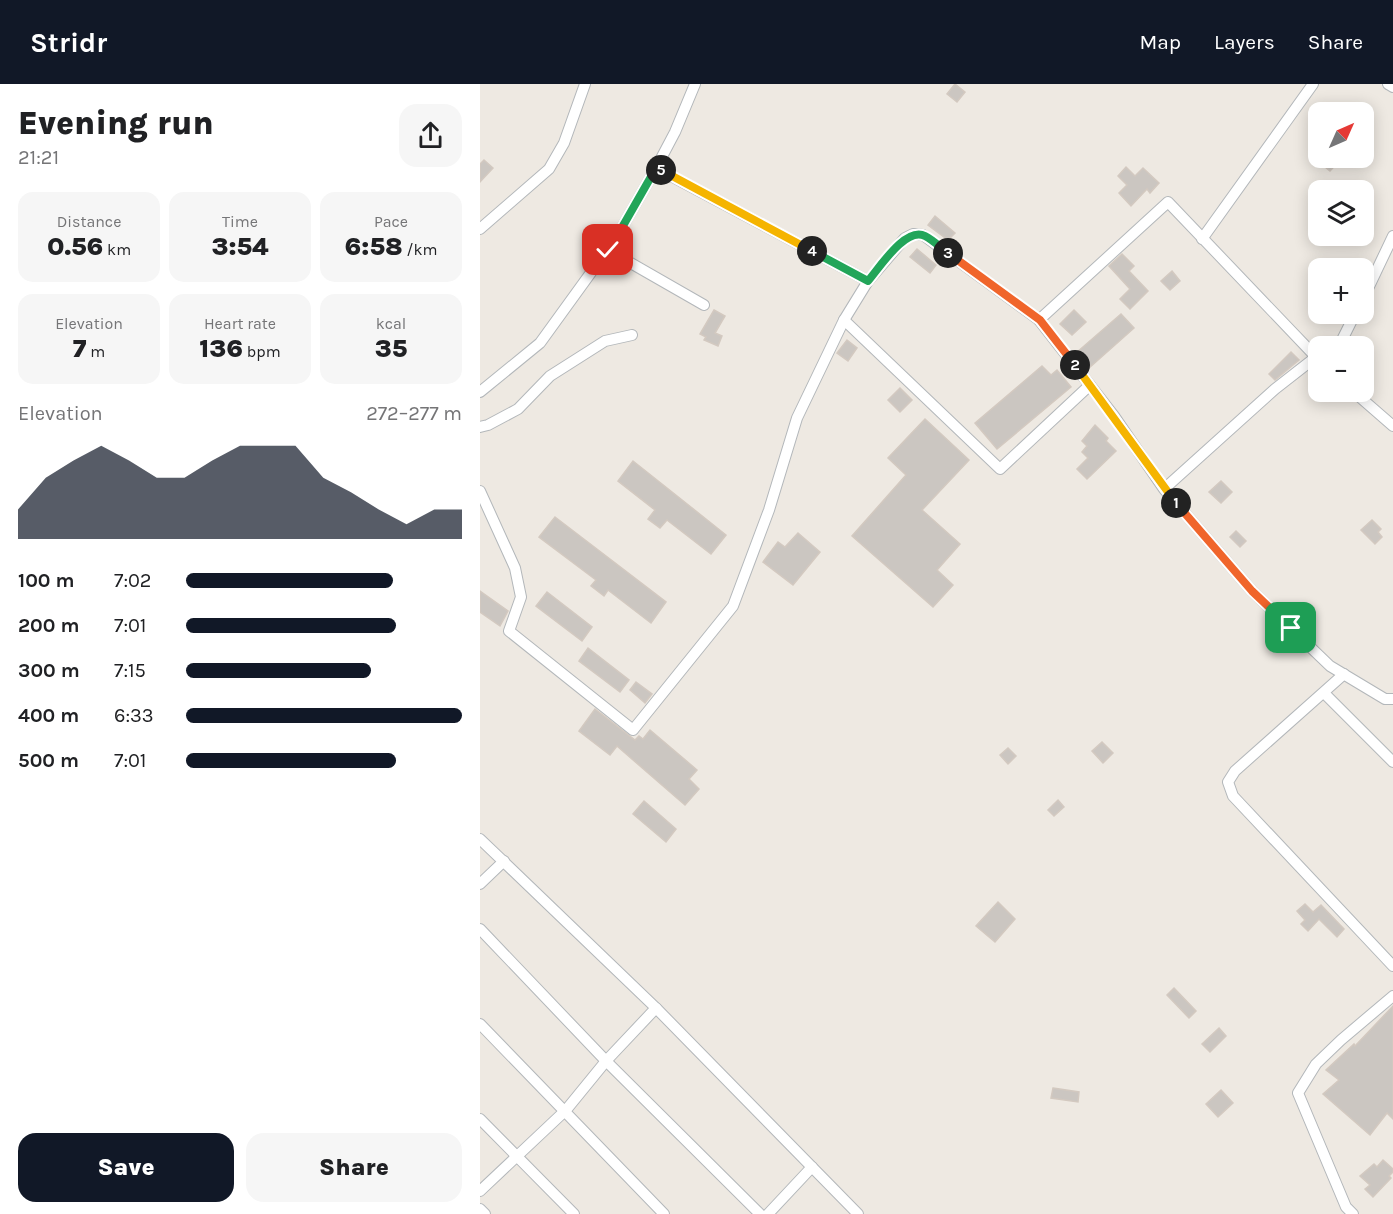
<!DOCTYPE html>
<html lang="en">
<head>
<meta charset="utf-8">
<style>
	body { margin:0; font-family:Karla,sans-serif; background:#f6f6f6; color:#202124; height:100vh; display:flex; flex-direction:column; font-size:22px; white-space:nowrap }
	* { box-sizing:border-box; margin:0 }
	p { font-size:20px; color:#757577 }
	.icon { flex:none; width:33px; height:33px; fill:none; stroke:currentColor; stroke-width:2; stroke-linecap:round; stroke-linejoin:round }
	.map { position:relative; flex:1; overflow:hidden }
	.drawer { display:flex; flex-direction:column; background:#fff; width:480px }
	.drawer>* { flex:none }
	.needle { width:39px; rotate:45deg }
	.fabs { position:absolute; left:828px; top:18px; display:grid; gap:12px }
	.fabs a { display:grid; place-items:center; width:66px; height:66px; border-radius:12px; background:#fff; box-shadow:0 3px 15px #0003; font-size:30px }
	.pin { position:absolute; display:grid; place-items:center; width:51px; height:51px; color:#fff; margin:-26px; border-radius:12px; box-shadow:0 3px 9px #0006 }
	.km { position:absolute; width:30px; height:30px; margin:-15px; border-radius:50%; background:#222; color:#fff; font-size:16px; line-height:30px; text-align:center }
	.round { display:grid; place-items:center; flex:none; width:63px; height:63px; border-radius:18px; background:#f6f6f6 }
	.headline { display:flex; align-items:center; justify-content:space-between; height:102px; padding:0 18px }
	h1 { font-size:33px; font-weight:800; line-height:45px }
	.figures { display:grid; grid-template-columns:repeat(3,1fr); gap:9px; height:102px; padding:6px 18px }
	.figures div { display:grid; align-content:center; border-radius:15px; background:#f6f6f6; text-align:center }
	.figures b { font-size:26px; font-weight:800 }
	.figures small { font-size:16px; font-weight:400 }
	.figures p { font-size:16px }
	.chart { height:168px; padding:12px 18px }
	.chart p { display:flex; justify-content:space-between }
	.chart svg { width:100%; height:108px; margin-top:6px; fill:#111827; opacity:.7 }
	.cta { display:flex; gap:12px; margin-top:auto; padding:12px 18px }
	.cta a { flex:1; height:69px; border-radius:18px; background:#111827; color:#fff; font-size:24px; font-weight:800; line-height:69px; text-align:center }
	.cta a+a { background:#f6f6f6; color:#202124 }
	ul { padding:0 18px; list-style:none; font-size:20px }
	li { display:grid; grid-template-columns:96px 72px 1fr; align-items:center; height:45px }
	li i { height:15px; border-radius:8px; background:#111827 }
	header { display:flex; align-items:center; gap:36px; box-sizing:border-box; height:84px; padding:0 30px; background:#111827; color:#fff }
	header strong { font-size:28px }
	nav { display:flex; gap:33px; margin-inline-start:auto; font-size:21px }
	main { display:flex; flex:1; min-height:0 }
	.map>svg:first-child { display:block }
	.building { fill:#cbc6c1; stroke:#d3c9c0; stroke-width:1.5 }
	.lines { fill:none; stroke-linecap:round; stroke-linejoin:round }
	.street-casing { stroke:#b3b7ba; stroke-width:12 }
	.street { stroke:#fff; stroke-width:10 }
	.split-1-casing { stroke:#fff; stroke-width:12 }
	.split-2-casing { stroke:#fff; stroke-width:12 }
	.split-3-casing { stroke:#fff; stroke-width:12 }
	.split-4-casing { stroke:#fff; stroke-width:12 }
	.split-5-casing { stroke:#fff; stroke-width:12 }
	.split-6-casing { stroke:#fff; stroke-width:12 }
	.split-1 { stroke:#f0652b; stroke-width:8 }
	.split-2 { stroke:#f5b400; stroke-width:8 }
	.split-3 { stroke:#f0652b; stroke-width:8 }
	.split-4 { stroke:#22a559; stroke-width:8 }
	.split-5 { stroke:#f5b400; stroke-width:8 }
	.split-6 { stroke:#22a559; stroke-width:8 }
</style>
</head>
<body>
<header>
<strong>Stridr</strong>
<nav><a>Map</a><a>Layers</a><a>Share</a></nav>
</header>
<main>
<section class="drawer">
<div class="headline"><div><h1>Evening run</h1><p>21:21</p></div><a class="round"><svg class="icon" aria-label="share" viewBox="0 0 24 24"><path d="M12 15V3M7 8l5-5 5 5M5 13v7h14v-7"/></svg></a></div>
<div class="figures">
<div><p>Distance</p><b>0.56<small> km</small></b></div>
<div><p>Time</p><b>3:54</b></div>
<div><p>Pace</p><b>6:58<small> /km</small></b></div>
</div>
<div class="figures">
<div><p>Elevation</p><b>7<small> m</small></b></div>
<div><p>Heart rate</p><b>136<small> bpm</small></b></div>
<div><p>kcal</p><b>35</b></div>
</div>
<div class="chart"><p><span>Elevation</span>272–277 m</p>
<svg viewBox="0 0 160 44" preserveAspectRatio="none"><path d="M0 44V32L10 19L20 12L30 6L40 12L50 19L60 19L70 12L80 6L90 6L100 6L110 19L120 25L130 32L140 38L150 32L160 32V44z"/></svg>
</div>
<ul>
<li><b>100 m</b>7:02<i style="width:75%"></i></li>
<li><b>200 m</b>7:01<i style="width:76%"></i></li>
<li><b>300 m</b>7:15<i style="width:67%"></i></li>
<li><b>400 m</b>6:33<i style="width:100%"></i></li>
<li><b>500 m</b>7:01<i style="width:76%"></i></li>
</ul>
<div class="cta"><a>Save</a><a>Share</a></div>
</section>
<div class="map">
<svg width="913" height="1130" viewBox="0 0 913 1130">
	<rect width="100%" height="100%" fill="#eee9e2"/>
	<g class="building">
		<path d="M475,0L485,8L477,18L467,10Z"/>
		<path d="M845,74H862L850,87L840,79Z"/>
		<path d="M4,76L13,84L0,98V80Z"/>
		<path d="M646,83L655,92L663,84L679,99L670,109L667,105L651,122L639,109L647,101L638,92Z"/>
		<path d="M455,132L475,149L468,156L448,141Z"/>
		<path d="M437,165L456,181L450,189L430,173Z"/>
		<path d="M642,170L654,182L649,187L668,207L650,225L640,215L650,205L629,182Z"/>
		<path d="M692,187L700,197L690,206L681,197Z"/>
		<path d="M234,226L245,232L235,249L242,252L238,262L224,256L226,253L220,250Z"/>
		<path d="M594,226L606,238L592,251L580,240Z"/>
		<path d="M641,230L654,244L609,284L596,269Z"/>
		<path d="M367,256L377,264L368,277L357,269Z"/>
		<path d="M811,268L819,276L795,296L789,290Z"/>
		<path d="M562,282L571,291L577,286L591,303L517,365L495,339Z"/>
		<path d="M420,304L432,316L420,328L408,316Z"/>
		<path d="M445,335L489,376L442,426L480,460L457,486L473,501L453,523L372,452L426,391L408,374Z"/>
		<path d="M615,341L628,354L626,357L636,367L607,395L597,385L608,374L602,368L607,362L602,357Z"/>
		<path d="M153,377L246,451L231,470L187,436L180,444L168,435L175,426L138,397Z"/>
		<path d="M741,397L752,408L741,419L729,408Z"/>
		<path d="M75,433L186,518L171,539L128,506L124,512L111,502L116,496L59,453Z"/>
		<path d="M892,436L901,445L898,448L902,453L895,460L881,446Z"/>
		<path d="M756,447L766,457L760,463L750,453Z"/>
		<path d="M318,449L340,468L313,501L283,478L298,458L305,463Z"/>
		<path d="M0,507L28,527L20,542L0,528Z"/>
		<path d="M67,508L112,543L102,557L56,522Z"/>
		<path d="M108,564L149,596L140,608L99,577Z"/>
		<path d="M156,598L172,610L165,619L150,606Z"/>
		<path d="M115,625L155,656L159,652L163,655L170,646L217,686L209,695L219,705L205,721L137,662L130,671L99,647Z"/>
		<path d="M622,658L633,669L623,679L612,667Z"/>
		<path d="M528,664L536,672L528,680L520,671Z"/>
		<path d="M578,716L584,723L574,732L568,726Z"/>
		<path d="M164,717L196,745L186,758L153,730Z"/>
		<path d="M518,818L535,835L515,858L496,842Z"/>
		<path d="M825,820L833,828L841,821L864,845L857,853L839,835L828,847L821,840L825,836L817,827Z"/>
		<path d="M694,904L716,927L709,934L687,911Z"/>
		<path d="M913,922V1035L907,1029L890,1051L843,1010L859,996L846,986L874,960L875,962Z"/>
		<path d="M739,944L746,952L730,968L722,960Z"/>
		<path d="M573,1004L599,1008L598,1018L571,1014Z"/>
		<path d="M741,1006L753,1019L738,1033L726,1020Z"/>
		<path d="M903,1076L913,1085V1088L909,1092L911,1094L893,1113L885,1105L890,1101L880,1092L894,1080L897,1083Z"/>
	</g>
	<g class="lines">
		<defs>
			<g id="street">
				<path d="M215,0L195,48L176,84L388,197"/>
				<path d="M908,0L913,3"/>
				<path d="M0,145L69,85L84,59L105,0"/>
				<path d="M722,155L833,0"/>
				<path d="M128,166L224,221"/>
				<path d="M884,213L913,152"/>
				<path d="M364,236L520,385L610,301"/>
				<path d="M859,262L875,230"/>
				<path d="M0,308L60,259L136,154L176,84"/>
				<path d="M874,308L913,342"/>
				<path d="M0,343L8,341L38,325L70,292L125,257L152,251"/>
				<path d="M684,405L795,305L836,273L688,118L559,236L634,332L684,405L772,507L850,582L905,615H913"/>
				<path d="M0,407L35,484L41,513L29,547L153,646L253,522L289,426L317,334L364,236L388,197L425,154L433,150L443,151L559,236"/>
				<path d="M864,590L755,687L748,698L753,712L913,882"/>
				<path d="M844,609L913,678"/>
				<path d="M0,755L176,924L378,1130"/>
				<path d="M0,800L24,777"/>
				<path d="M0,845L126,977L280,1130"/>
				<path d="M0,940L184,1130"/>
				<path d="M0,1035L94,1130"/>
				<path d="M0,1107L86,1026L126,977L176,924"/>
				<path d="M0,1125L5,1130"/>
				<path d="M288,1130L332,1083"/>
				<path d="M873,1130L866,1123L818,1009L836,980L861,956L913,912"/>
			</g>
		</defs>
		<use href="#street" class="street-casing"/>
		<use href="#street" class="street"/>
	</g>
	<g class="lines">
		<defs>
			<path id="split-1" d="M696,419L772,507L811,544"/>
			<path id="split-2" d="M595,281L696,419"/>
			<path id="split-3" d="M468,169L560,236L595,281"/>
			<path id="split-4" d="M332,167L388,197C400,183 426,142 445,152C453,156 461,164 468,169"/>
			<path id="split-5" d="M181,86L332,167"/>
			<path id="split-6" d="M128,166L136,154L176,84L181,86"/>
		</defs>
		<use href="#split-1" class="split-1-casing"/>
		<use href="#split-2" class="split-2-casing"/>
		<use href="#split-3" class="split-3-casing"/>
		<use href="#split-4" class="split-4-casing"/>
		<use href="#split-5" class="split-5-casing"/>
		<use href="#split-6" class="split-6-casing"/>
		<use href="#split-1" class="split-1"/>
		<use href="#split-2" class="split-2"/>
		<use href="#split-3" class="split-3"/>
		<use href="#split-4" class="split-4"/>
		<use href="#split-5" class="split-5"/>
		<use href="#split-6" class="split-6"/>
	</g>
</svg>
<div class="fabs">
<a><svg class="needle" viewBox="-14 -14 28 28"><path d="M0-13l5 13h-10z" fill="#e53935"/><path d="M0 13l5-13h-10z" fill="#757577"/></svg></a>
<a><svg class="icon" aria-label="layers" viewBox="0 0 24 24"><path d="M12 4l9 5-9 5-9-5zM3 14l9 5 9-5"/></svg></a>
<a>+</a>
<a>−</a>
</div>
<div class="pin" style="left:811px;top:544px;background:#1e9e55"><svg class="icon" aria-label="arrive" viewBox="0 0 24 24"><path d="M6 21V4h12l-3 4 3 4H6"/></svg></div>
<div class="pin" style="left:128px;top:166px;background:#d93025"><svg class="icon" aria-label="check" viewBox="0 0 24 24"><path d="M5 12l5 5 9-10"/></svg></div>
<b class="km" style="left:696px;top:419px">1</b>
<b class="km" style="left:595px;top:281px">2</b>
<b class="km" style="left:468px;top:169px">3</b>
<b class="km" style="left:332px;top:167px">4</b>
<b class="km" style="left:181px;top:86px">5</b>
</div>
</main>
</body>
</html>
